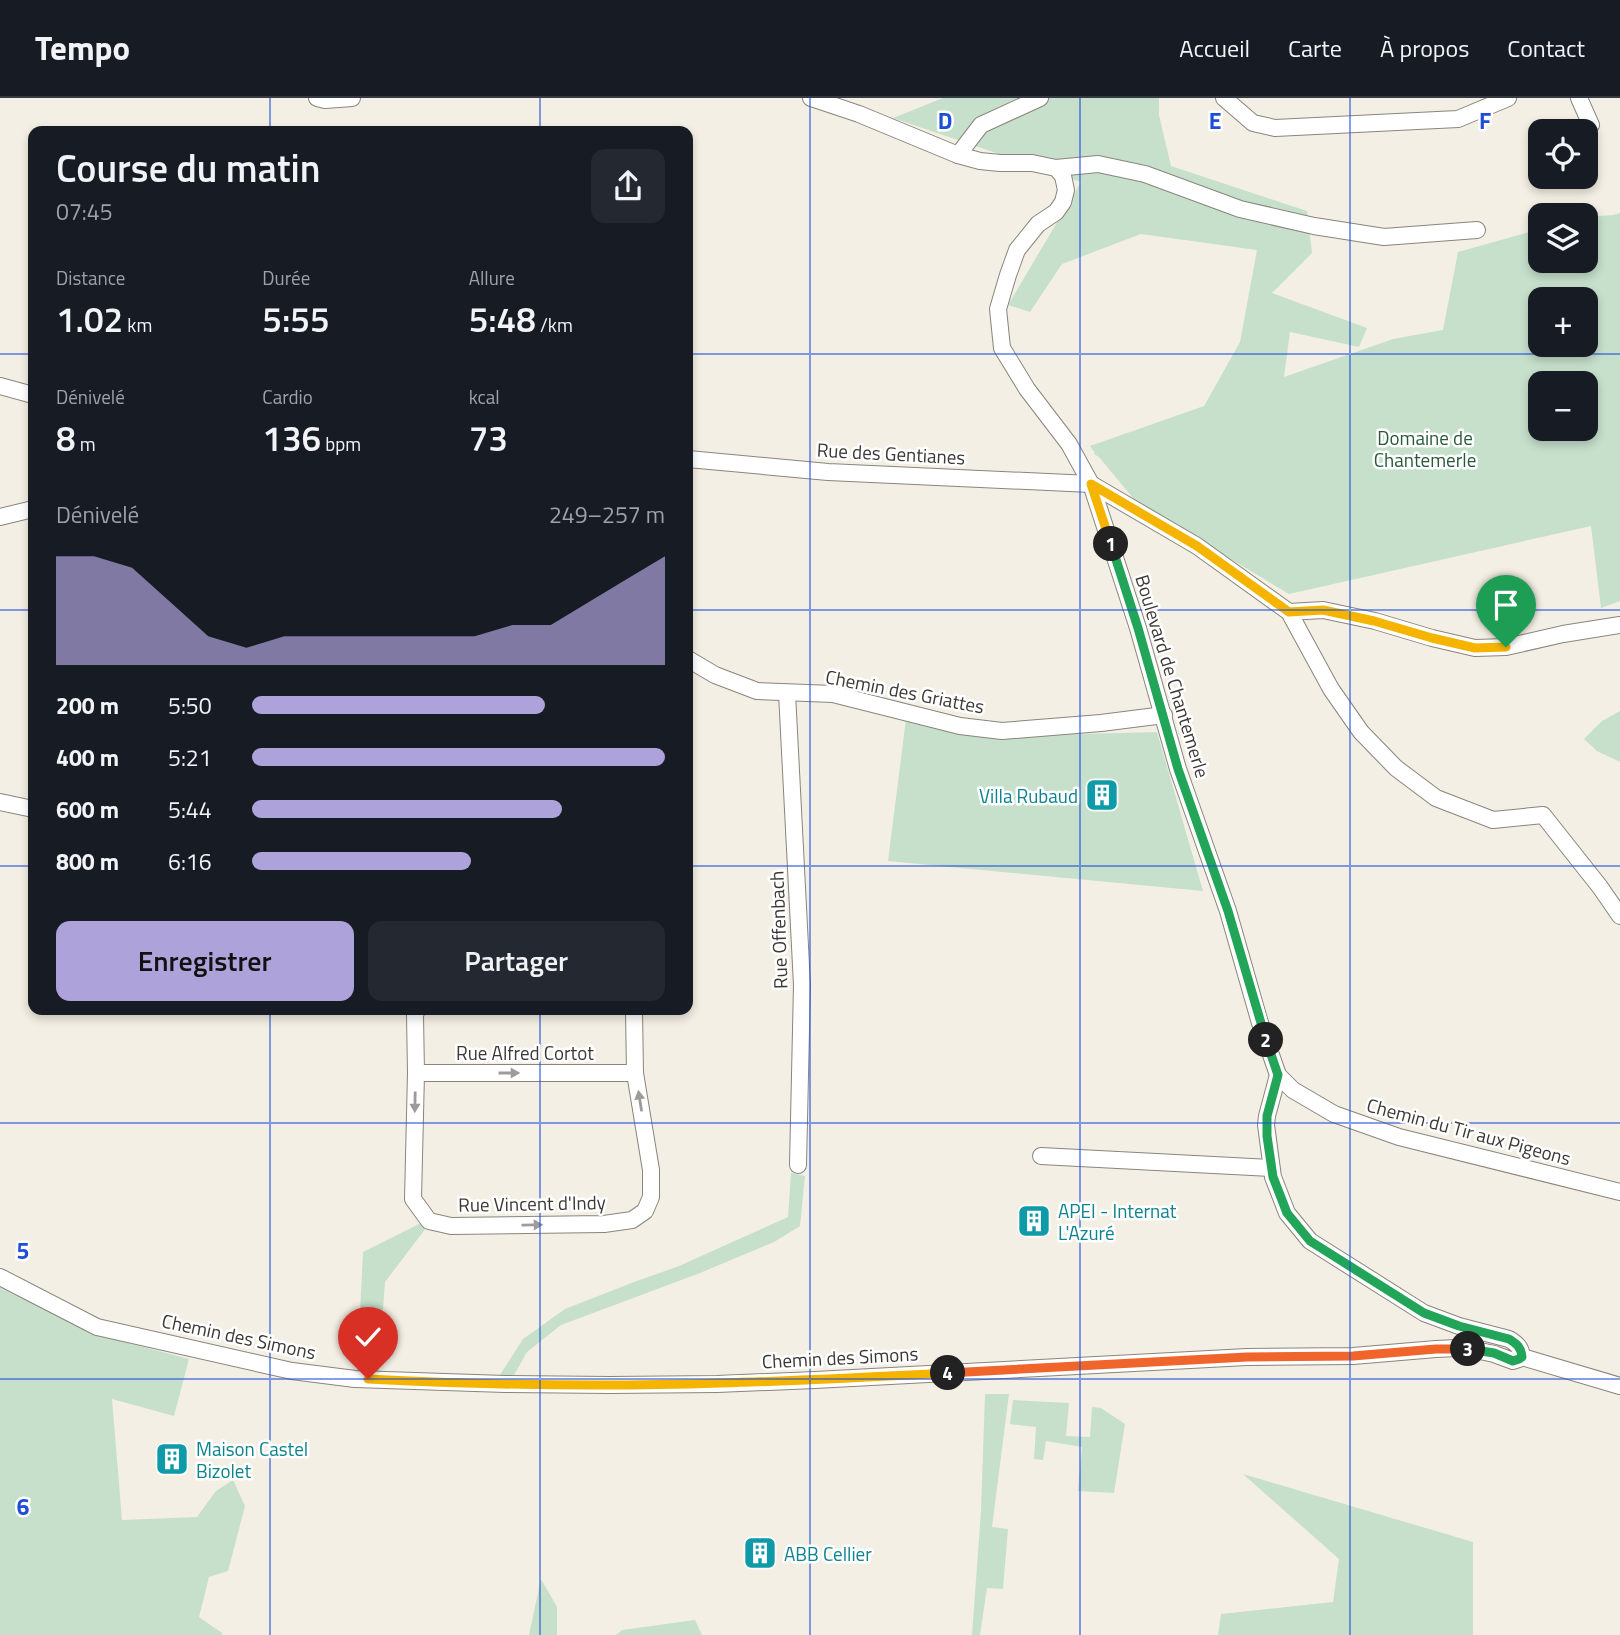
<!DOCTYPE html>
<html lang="fr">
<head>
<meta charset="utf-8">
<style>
	body { margin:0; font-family:"Titillium Web",sans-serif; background:#242831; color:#f1f3f6; height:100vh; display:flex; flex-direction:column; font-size:26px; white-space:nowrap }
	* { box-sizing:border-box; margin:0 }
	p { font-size:23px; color:#9ea1a6 }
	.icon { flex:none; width:38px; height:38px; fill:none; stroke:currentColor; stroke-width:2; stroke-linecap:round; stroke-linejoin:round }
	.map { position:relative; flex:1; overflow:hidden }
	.panel { position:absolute; left:28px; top:28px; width:665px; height:889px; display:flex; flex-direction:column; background:#171b24; border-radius:14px; box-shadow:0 4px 10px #0003 }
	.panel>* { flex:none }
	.buttons { position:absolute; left:1528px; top:21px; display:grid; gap:14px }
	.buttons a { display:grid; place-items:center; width:70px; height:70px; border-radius:14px; background:#171b24; box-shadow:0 4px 10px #0003; font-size:35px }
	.pin { position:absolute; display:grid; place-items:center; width:60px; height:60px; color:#fff; margin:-72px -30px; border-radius:50% 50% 50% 0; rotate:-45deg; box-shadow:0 0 7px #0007 }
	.pin .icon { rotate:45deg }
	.km { position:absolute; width:35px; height:35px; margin:-18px; border-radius:50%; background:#222; color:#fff; font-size:19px; line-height:35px; text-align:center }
	.round { display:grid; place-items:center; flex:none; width:74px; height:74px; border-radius:14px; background:#242831 }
	.head { display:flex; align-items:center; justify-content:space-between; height:119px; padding:0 28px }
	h1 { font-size:38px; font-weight:600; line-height:52px }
	.stats { display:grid; grid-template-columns:repeat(3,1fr); gap:10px; height:119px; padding:7px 28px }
	.stats div { display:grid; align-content:center }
	.stats b { font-size:35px; font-weight:600 }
	.stats small { font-size:19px; font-weight:400 }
	.stats p { font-size:19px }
	.chart { height:196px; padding:14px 28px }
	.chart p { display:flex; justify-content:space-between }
	.chart svg { width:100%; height:126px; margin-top:7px; fill:#ada2da; opacity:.7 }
	.cta { display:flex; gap:14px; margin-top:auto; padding:14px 28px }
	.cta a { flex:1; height:80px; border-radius:14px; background:#ada2da; color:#111; font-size:28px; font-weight:600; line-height:80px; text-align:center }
	.cta a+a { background:#242831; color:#f1f3f6 }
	ul { padding:0 28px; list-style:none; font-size:23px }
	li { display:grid; grid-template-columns:112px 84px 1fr; align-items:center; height:52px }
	li i { height:18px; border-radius:9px; background:#ada2da }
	header { display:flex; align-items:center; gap:42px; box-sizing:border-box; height:98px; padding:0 35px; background:#171b24; border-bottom:2px solid #363941 }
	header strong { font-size:33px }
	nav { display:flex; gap:38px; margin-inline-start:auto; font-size:24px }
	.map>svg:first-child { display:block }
	.green { fill:#c6e0cc; fill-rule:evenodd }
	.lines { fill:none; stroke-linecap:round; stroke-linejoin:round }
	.minor-casing { stroke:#8a857c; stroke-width:18 }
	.minor { stroke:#fff; stroke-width:16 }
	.oneway { fill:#9d9c9a }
	.split-1-casing { stroke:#fff; stroke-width:14 }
	.split-2-casing { stroke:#fff; stroke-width:14 }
	.split-3-casing { stroke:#fff; stroke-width:14 }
	.split-4-casing { stroke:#fff; stroke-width:14 }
	.split-5-casing { stroke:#fff; stroke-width:14 }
	.split-1 { stroke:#f5b400; stroke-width:9 }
	.split-2 { stroke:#22a559; stroke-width:9 }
	.split-3 { stroke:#22a559; stroke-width:9 }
	.split-4 { stroke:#f0652b; stroke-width:9 }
	.split-5 { stroke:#f5b400; stroke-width:9 }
	.grid { fill:none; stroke:#1d4ed8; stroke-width:2; stroke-opacity:0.55 }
	.labels { text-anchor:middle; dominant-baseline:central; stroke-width:5; stroke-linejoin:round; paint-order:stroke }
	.park-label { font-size:19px; fill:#295939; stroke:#fff }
	.street-label { font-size:19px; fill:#3b3935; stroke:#fff }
	.culture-label { font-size:19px; fill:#0d838f; stroke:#fff; text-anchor:start }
	.grid-label { font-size:23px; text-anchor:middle; font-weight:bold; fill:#1d4ed8; stroke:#fff; stroke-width:5; stroke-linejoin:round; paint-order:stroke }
</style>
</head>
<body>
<header>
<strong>Tempo</strong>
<nav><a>Accueil</a><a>Carte</a><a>À propos</a><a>Contact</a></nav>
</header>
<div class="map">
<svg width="1620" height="1537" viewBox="0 0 1620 1537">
	<rect width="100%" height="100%" fill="#f4efe4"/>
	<g class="green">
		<path d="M943,0H1159V17L1171,68L1307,113L1312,155L1272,195L1367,230L1359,249L1290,234L1284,279L1393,241L1443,232L1458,154L1540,131V163H1586V119L1613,117L1620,115V503L1601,510L1591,428L1289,496L1137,405L1099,359L1094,356L1095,355L1090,348L1204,308L1240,244L1257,152L1141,136L1062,166L1030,214L1008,207L1081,84L893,20ZM1540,201H1586V247H1540ZM1540,285H1586V331H1540Z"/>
		<path d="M1620,613V664L1597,653L1584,641L1602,623Z"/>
		<path d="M906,621L1002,638L1157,634L1203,793L888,763Z"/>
		<path d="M791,1075L805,1078L800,1128L774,1144L700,1175L561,1227L527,1254L513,1279L498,1280L523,1241L565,1211L634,1184L679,1168L788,1119Z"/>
		<path d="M421,1125L426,1130L385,1184L378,1277L357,1275L363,1154Z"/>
		<path d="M0,1190L101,1238L189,1261L174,1318L112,1301L122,1422L197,1419L216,1393L233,1382L245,1408L228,1473L209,1479L199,1519L222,1535V1537H0Z"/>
		<path d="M985,1296H1009L992,1429L1008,1431L1003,1491L987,1490L980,1537H972L981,1413Z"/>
		<path d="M1013,1302L1069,1305L1066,1338L1090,1339L1092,1309L1101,1310L1125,1326L1114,1395L1078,1393L1082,1349L1046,1343L1043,1362L1034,1361L1036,1329L1010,1326Z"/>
		<path d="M1243,1376L1473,1444V1537H1218L1221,1516L1333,1504L1339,1461Z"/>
		<path d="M541,1481L557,1509V1537H529Z"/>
		<path d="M695,1522L702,1537H616L622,1532Z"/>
	</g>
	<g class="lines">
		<defs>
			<g id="minor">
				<path d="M317,0L325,2L352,0"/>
				<path d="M811,0L859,16L958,57L980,63L1000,65H1032L1056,70L1063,78L1066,92L1063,104L1056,114L1038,126L1017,152L1008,177L998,211L1002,250L1027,291L1069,346L1091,386L1138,530L1178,671L1228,813L1260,925L1278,977L1293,992L1334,1016L1399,1039L1620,1094"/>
				<path d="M1224,0L1253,25L1275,30L1458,21L1508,0"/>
				<path d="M1579,0L1591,27"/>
				<path d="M958,57L981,27L1040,0"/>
				<path d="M1056,70L1098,66L1145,76L1240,111L1314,128L1384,139L1477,132"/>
				<path d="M0,288L33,297"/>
				<path d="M688,361L828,374L1091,386L1197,448L1289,514L1331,591L1361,634L1396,670L1436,700L1493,722L1543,717L1600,789L1620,818"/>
				<path d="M0,419L33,411"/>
				<path d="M1289,514L1323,512L1375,523L1432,540L1475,550L1506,549L1563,536L1620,527"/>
				<path d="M688,561L715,577L757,593L833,596L960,628L1002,633L1101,625L1164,617"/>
				<path d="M787,595L802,887L798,1067"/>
				<path d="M0,704L33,711"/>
				<path d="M417,912L415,917L416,975L413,1101L429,1123L451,1128L604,1126L632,1122L645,1113L651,1099V1072L635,975L634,912"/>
				<path d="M416,975H635"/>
				<path d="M1041,1058L1271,1070"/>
				<path d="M0,1179L97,1229L292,1273L355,1281L505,1286L610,1287L717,1286L815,1282L1247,1259L1353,1258L1436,1251L1457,1250L1480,1253L1494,1256L1513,1263L1519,1261L1522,1259C1521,1249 1517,1246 1509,1241L1459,1228L1424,1215L1310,1143L1287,1115L1273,1079L1266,1027L1267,1018L1278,977"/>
				<path d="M1522,1259L1620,1288"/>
			</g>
		</defs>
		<use href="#minor" class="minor-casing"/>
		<use href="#minor" class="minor"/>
	</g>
	<defs><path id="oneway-solid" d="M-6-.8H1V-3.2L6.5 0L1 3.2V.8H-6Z" transform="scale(1.75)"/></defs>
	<g class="oneway">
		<use href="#oneway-solid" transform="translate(509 975)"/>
		<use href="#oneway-solid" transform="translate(640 1003) rotate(-99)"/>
		<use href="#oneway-solid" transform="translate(415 1004) rotate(91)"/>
		<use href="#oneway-solid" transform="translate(532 1127) rotate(-1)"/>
	</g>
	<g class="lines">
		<defs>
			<path id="split-1" d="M1111,446L1091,386L1197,448L1289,514L1323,512L1374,523L1432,540L1475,550L1506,549"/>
			<path id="split-2" d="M1111,446L1138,530L1178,671L1228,813L1266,942"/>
			<path id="split-3" d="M1266,942L1278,977L1267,1018V1038L1273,1079L1287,1115L1310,1143L1424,1215L1459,1228L1509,1241C1517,1246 1521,1249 1522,1259L1519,1261L1513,1263L1494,1255L1468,1251"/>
			<path id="split-4" d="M948,1275L1247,1259L1353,1258L1436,1251H1468"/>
			<path id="split-5" d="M368,1281C485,1287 602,1289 720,1285C796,1283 872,1279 948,1275"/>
		</defs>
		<use href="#split-1" class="split-1-casing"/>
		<use href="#split-2" class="split-2-casing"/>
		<use href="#split-3" class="split-3-casing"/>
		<use href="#split-4" class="split-4-casing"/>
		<use href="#split-5" class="split-5-casing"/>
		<use href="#split-1" class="split-1"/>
		<use href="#split-2" class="split-2"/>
		<use href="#split-3" class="split-3"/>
		<use href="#split-4" class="split-4"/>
		<use href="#split-5" class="split-5"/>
	</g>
	<path class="grid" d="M270,0V33M540,0V33M810,0V1537M1080,0V1537M1350,0V1537M0,256H33M688,256H1620M0,512H33M688,512H1620M0,768H33M688,768H1620M270,912V1537M540,912V1537M0,1025H1620M0,1281H1620"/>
	<defs>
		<symbol id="building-square" viewBox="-11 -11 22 22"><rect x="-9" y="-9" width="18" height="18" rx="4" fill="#0f9aa8" stroke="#fff"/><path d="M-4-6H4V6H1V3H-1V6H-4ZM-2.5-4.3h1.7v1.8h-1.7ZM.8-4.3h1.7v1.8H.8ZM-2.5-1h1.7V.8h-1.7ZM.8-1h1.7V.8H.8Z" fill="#fff"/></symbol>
	</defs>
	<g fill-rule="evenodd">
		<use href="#building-square" x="1083" y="678" width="38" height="38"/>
		<use href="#building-square" x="1015" y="1104" width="38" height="38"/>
		<use href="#building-square" x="153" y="1342" width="38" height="38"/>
		<use href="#building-square" x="741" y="1436" width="38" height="38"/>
	</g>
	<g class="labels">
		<g class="park-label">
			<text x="1425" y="339">Domaine de<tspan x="1425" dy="22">Chantemerle</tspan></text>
		</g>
		<g class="street-label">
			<text transform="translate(891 355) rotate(3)">Rue des Gentianes</text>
			<text transform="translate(1173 578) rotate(73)">Boulevard de Chantemerle</text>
			<text transform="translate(905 593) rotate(11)">Chemin des Griattes</text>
			<text transform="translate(778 832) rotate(-92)">Rue Offenbach</text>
			<text x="525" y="954">Rue Alfred Cortot</text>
			<text transform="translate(1469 1033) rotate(15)">Chemin du Tir aux Pigeons</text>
			<text transform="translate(532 1105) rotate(-1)">Rue Vincent d'Indy</text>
			<text transform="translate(239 1238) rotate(12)">Chemin des Simons</text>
			<text transform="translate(840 1259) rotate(-3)">Chemin des Simons</text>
		</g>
		<g class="culture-label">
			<text x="1078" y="697" text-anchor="end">Villa Rubaud</text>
			<text x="1058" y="1112">APEI - Internat<tspan x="1058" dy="22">L'Azuré</tspan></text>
			<text x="196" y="1350">Maison Castel<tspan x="196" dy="22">Bizolet</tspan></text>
			<text x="784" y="1455">ABB Cellier</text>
		</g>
	</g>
	<g class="grid-label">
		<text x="945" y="31">D</text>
		<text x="1215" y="31">E</text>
		<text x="1485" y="31">F</text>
		<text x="23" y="1161">5</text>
		<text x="23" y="1417">6</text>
	</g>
</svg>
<div class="buttons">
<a><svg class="icon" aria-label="locate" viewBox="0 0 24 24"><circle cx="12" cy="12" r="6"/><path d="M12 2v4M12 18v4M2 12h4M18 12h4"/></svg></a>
<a><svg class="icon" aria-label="layers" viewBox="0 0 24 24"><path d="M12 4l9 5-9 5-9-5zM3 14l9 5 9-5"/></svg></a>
<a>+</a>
<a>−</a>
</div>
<div class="pin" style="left:1506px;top:549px;background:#1e9e55"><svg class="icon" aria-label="arrive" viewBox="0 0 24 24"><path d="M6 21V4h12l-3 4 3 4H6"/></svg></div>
<div class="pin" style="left:368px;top:1281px;background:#d93025"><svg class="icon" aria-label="check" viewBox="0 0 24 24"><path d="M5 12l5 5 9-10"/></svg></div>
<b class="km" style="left:1111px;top:446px">1</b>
<b class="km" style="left:1266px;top:942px">2</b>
<b class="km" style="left:1468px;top:1251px">3</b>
<b class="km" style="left:948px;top:1275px">4</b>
<section class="panel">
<div class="head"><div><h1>Course du matin</h1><p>07:45</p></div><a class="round"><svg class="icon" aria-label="share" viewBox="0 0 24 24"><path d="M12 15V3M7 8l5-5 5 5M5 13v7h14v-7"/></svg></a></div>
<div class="stats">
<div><p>Distance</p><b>1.02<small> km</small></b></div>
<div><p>Durée</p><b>5:55</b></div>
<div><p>Allure</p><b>5:48<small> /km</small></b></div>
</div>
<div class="stats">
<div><p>Dénivelé</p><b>8<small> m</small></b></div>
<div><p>Cardio</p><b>136<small> bpm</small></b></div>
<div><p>kcal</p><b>73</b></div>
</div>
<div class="chart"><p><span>Dénivelé</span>249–257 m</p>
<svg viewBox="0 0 160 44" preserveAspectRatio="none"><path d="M0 44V6L10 6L20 10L30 22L40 34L50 38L60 34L70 34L80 34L90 34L100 34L110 34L120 30L130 30L140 22L150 14L160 6V44z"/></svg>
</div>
<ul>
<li><b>200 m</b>5:50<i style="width:71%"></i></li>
<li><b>400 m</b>5:21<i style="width:100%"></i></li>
<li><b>600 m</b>5:44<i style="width:75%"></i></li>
<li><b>800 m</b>6:16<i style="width:53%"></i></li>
</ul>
<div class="cta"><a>Enregistrer</a><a>Partager</a></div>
</section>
</div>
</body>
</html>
